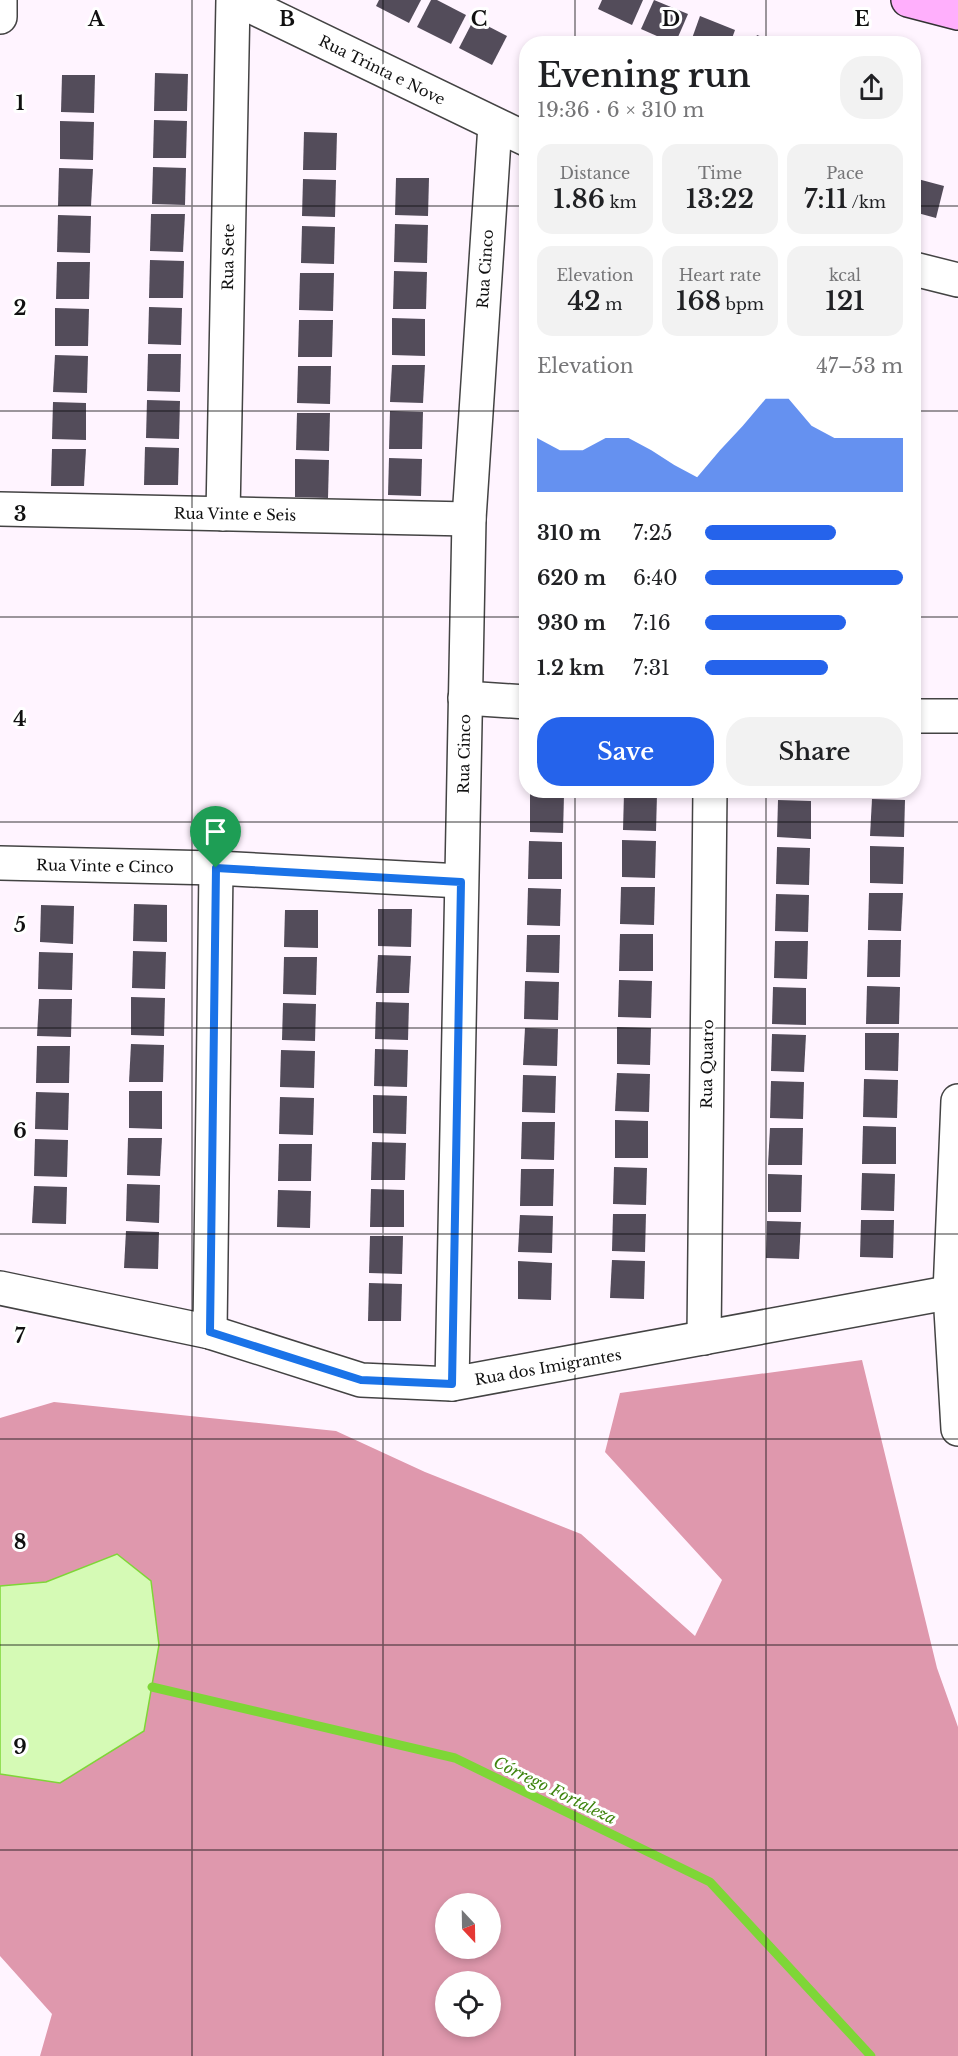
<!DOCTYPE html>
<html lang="en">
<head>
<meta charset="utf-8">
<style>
	body { margin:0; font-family:"Libre Baskerville",serif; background:#f2f2f2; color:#202124; height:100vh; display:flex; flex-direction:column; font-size:22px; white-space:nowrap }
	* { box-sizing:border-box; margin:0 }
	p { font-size:20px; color:#757577 }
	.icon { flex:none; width:33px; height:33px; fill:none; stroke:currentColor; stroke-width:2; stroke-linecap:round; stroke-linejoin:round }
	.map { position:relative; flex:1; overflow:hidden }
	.drawer { position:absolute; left:519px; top:36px; width:402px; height:762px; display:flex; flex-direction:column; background:#fff; border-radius:24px; box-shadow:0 3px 9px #0003 }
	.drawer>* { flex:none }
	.needle { width:39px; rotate:158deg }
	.fabs { position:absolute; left:435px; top:1893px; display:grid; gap:12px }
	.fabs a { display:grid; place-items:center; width:66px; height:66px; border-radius:50%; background:#fff; box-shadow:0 3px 9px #0003; font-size:30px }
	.pin { position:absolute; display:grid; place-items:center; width:51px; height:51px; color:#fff; margin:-62px -26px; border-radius:50% 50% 50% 0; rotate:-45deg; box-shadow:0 0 6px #0007 }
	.pin .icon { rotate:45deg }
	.round { display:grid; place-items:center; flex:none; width:63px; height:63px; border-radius:24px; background:#f2f2f2 }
	.headline { display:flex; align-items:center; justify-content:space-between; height:102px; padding:0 18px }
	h1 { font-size:33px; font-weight:600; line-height:45px }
	.stats { display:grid; grid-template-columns:repeat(3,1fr); gap:9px; height:102px; padding:6px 18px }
	.stats div { display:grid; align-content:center; border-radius:15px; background:#f2f2f2; text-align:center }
	.stats b { font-size:26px; font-weight:600 }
	.stats small { font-size:16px; font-weight:400 }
	.stats p { font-size:16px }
	.chart { height:168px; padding:12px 18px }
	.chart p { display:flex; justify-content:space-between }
	.chart svg { width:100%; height:108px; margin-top:6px; fill:#2563eb; opacity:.7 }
	.action { display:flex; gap:12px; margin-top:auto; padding:12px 18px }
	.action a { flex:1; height:69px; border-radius:24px; background:#2563eb; color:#fff; font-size:24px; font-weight:600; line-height:69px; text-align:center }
	.action a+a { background:#f2f2f2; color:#202124 }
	ul { padding:0 18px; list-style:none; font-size:20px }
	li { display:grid; grid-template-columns:96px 72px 1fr; align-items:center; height:45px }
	li i { height:15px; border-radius:8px; background:#2563eb }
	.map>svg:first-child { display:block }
	.forest { fill:#df98ad; fill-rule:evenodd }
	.water { fill:#d5fab5; stroke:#7ed637; stroke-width:1.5 }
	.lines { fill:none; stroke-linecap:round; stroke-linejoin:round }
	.stream { stroke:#7ed637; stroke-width:9 }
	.building { fill:#534c5a }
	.street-casing { stroke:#434343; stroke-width:36 }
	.secondary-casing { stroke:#323232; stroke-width:36 }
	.street { stroke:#fff; stroke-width:33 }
	.secondary { stroke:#ffaffc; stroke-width:33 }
	.route-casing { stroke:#fff; stroke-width:12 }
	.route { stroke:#1a73e8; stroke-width:8 }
	.grid { fill:none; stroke:#101010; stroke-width:1.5; stroke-opacity:0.55 }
	.labels { text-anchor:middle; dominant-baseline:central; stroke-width:6; stroke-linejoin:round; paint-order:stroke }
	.street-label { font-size:15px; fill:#101010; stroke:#fff }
	.water-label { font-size:16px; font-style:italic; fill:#408510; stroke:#fff }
	.grid-label { font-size:20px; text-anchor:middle; font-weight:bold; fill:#101010; stroke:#fff; stroke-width:6; stroke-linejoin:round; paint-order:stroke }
</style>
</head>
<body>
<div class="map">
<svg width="958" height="2056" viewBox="0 0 958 2056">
	<rect width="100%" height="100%" fill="#fff4ff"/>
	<path class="forest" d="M862,1360L937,1668L958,1727V2056H40L52,2014L0,1956V1418L54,1402L336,1431L425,1472L581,1534L695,1636L722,1580L605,1452L620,1393ZM446,1904H490V1948H446ZM446,1982H490V2026H446Z"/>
	<path class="water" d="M117,1554L151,1581L159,1645L144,1731L60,1783L0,1774V1586L46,1582Z"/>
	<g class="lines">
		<path class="stream" d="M152,1687L455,1758L710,1882L871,2056"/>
	</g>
	<g class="building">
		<path d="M379,0H421L409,23L376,6Z"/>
		<path d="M431,0H437L466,15L451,44L417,27Z"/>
		<path d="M602,0H643L632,25L598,9Z"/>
		<path d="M654,0L688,14L675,44L641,29Z"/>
		<path d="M700,16L735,30L730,44H690Z"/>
		<path d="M474,19L507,36L492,65L459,48Z"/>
		<path d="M757,35L778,43V44H753Z"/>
		<path d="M155,73L188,74L187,111H154Z"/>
		<path d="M62,75H95L94,113L61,112Z"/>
		<path d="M154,120L187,121L186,158H153Z"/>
		<path d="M60,121L94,122L93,160L60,159Z"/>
		<path d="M304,132L337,133L336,170H303Z"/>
		<path d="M153,167L186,168L185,205L152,204Z"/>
		<path d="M59,168L93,169L91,206H58Z"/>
		<path d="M396,178H429L428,216L395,215Z"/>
		<path d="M914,178L944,186L936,218L914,212Z"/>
		<path d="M303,179L336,180L335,217L302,216Z"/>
		<path d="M151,214H185L183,252L150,251Z"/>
		<path d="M58,215L91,216L90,253L57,252Z"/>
		<path d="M395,224L428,225L427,263L394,262Z"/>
		<path d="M302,226L335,227L334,264L301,263Z"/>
		<path d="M150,260L184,261L183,298H149Z"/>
		<path d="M57,262H90L89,299H56Z"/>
		<path d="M394,271L427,272L426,309H393Z"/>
		<path d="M300,273H334L333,311L299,310Z"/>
		<path d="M149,307L182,308L181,345L148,344Z"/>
		<path d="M55,308L89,309L88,346H55Z"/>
		<path d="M392,318L425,319V356L392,355Z"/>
		<path d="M299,320H333L332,357H298Z"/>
		<path d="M914,321H919L918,358H914Z"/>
		<path d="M148,354H181L180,392L147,391Z"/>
		<path d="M55,355L88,356L87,393L53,392Z"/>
		<path d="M392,365H425L423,403L390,402Z"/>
		<path d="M298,366H331L330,404L297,403Z"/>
		<path d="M914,367L918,368L917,405H914Z"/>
		<path d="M147,400L180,401L179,439L146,438Z"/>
		<path d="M53,402L86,403V440L52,439Z"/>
		<path d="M390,411L423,412L422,449H389Z"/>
		<path d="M297,413H330L329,451L296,450Z"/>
		<path d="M914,414H917L915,455H914Z"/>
		<path d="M145,447L179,448L178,485H144Z"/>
		<path d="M52,449H86L84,486H51Z"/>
		<path d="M389,458L422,459L421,496L388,495Z"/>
		<path d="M295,459L329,460L328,498L295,497Z"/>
		<path d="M624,793L657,794L656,831L623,830Z"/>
		<path d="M530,794L564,795L563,833L530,832Z"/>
		<path d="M872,799L905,800L904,837L870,836Z"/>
		<path d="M778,800L811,801V839L777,837Z"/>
		<path d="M622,840L656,841L655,878L622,877Z"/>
		<path d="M529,841L562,842V879H528Z"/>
		<path d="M870,846L904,847L903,884L870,883Z"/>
		<path d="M777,847L810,848L809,885L776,884Z"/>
		<path d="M621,887H655L654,925L620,924Z"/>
		<path d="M528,888L561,889L560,926L527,925Z"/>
		<path d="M869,893H903L901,931L868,930Z"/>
		<path d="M776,894L809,895L808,932L775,931Z"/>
		<path d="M134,904L167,905V942L133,941Z"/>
		<path d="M41,905L74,906L73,944L40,942Z"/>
		<path d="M378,909H412L411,947L378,946Z"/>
		<path d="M285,910H318V948L284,947Z"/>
		<path d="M620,934H653V971H619Z"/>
		<path d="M527,935H560L559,973L526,972Z"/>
		<path d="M868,940H901L900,977H867Z"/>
		<path d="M775,941H808L807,979L774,978Z"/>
		<path d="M133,951L166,952L165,989L132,988Z"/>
		<path d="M39,952L73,953L72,990L38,989Z"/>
		<path d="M378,955L411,956L409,993H376Z"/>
		<path d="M284,957H317L316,995L283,994Z"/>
		<path d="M619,980L652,981L651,1018L618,1017Z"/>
		<path d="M525,981L559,982L558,1020L524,1019Z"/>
		<path d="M867,986L900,987L899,1024H866Z"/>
		<path d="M773,987L806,988V1025L772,1024Z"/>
		<path d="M131,997L165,998L164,1036L131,1035Z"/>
		<path d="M39,999H72L71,1037L37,1036Z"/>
		<path d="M376,1002L409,1003L408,1040L375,1039Z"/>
		<path d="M283,1003L316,1004L315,1041L282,1040Z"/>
		<path d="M617,1027L651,1028L650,1065L617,1064Z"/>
		<path d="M525,1028L558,1029L557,1066L523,1065Z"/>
		<path d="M865,1033H899L898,1071L865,1070Z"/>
		<path d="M772,1034L806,1035L804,1072L771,1071Z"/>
		<path d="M131,1044L164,1045L163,1082H129Z"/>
		<path d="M37,1046H70L69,1083H36Z"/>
		<path d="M375,1049L408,1050L407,1087L374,1086Z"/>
		<path d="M281,1050L315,1051L314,1088L280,1087Z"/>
		<path d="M617,1073L650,1074L649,1112L615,1111Z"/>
		<path d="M523,1075L556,1076L555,1113L522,1112Z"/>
		<path d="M864,1079L898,1080L897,1118L863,1117Z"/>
		<path d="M771,1081L804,1082L803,1119L770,1118Z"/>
		<path d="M129,1091H162V1129L129,1128Z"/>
		<path d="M36,1092L69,1093L68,1130L35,1129Z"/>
		<path d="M373,1095L407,1096L406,1134L373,1133Z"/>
		<path d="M280,1097L314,1098L313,1135L279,1134Z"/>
		<path d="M615,1120L648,1121V1158H615Z"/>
		<path d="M522,1122H555L554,1160L521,1159Z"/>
		<path d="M863,1126L896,1127V1164H862Z"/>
		<path d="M770,1128H803L802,1165H768Z"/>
		<path d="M128,1138H162L160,1176L127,1175Z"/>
		<path d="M35,1139L68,1140L67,1177L34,1176Z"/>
		<path d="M372,1142L406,1143L405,1180H371Z"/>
		<path d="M279,1144H312L311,1181H278Z"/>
		<path d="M614,1167L647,1168L646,1205L613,1204Z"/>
		<path d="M521,1169H554L553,1206H520Z"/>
		<path d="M862,1173L895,1174L894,1211L861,1210Z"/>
		<path d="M768,1174L802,1175L801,1212H768Z"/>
		<path d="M127,1184L160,1185L159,1223L126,1221Z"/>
		<path d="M34,1186L67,1187L66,1224L32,1223Z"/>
		<path d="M371,1189L404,1190V1227H370Z"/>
		<path d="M278,1190L311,1191L310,1228L277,1227Z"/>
		<path d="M613,1214H646L645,1252L612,1251Z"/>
		<path d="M520,1215L553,1216L552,1253L518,1252Z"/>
		<path d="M861,1220H894L893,1258L860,1257Z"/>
		<path d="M767,1221L801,1222L799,1259L766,1258Z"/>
		<path d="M126,1231L159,1232L158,1269L124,1268Z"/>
		<path d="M370,1236H403L402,1274L369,1273Z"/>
		<path d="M612,1260L645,1261L644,1299L610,1298Z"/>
		<path d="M518,1261L552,1263L551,1300L518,1299Z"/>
		<path d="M369,1283L402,1284L401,1321H368Z"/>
	</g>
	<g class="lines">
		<defs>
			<g id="street">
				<path d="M238,0L526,139"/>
				<path d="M0,17V0"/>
				<path d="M914,269L958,280"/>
				<path d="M0,509L469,519"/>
				<path d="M223,514L233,0"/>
				<path d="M465,698L526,702"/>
				<path d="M914,716H958"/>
				<path d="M0,863L216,868L461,881"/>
				<path d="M958,1101L950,1293L958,1429"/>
				<path d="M0,1288L210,1332L361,1380L452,1384L958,1291"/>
				<path d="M210,1332L216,868"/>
				<path d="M704,1338L710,790"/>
				<path d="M452,1384L469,519L495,125"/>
			</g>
			<path id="secondary" d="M908,0L958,13"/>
		</defs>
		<use href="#street" class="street-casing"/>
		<use href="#secondary" class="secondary-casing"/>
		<use href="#street" class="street"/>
		<use href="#secondary" class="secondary"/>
	</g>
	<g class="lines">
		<defs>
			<path id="route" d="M216,868L461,882L452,1384L361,1380L210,1332Z"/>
		</defs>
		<use href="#route" class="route-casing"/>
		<use href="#route" class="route"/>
	</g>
	<path class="grid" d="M192,0V2056M383,0V2056M575,0V44M766,0V44M0,206H526M914,206H958M0,411H526M914,411H958M0,617H526M914,617H958M575,790V2056M766,790V2056M0,822H958M0,1028H958M0,1234H958M0,1439H958M0,1645H958M0,1850H958"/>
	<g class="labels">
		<g class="street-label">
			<text transform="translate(382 70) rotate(26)">Rua Trinta e Nove</text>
			<text transform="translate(228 257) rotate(-89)">Rua Sete</text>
			<text transform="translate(485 269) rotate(-86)">Rua Cinco</text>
			<text transform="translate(235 514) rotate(1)">Rua Vinte e Seis</text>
			<text transform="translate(464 754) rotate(-89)">Rua Cinco</text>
			<text transform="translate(105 866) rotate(1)">Rua Vinte e Cinco</text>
			<text transform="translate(707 1064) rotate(-89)">Rua Quatro</text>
			<text transform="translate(548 1367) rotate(-10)">Rua dos Imigrantes</text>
		</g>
		<g class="water-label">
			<text transform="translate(555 1790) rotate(26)">Córrego Fortaleza</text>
		</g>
	</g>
	<g class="grid-label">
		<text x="96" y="26">A</text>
		<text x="287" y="26">B</text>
		<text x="479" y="26">C</text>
		<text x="671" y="26">D</text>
		<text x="862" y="26">E</text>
		<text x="20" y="110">1</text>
		<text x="20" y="315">2</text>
		<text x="20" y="521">3</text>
		<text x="20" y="726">4</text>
		<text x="20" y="932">5</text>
		<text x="20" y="1138">6</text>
		<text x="20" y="1343">7</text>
		<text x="20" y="1549">8</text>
		<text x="20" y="1754">9</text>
	</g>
</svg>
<div class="fabs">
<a><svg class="needle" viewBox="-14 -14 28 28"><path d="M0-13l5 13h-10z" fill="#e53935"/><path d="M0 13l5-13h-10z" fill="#757577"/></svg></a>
<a><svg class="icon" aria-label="locate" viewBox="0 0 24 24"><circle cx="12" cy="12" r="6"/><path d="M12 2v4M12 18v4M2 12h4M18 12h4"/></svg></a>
</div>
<div class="pin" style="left:216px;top:868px;background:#1e9e55"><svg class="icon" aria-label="arrive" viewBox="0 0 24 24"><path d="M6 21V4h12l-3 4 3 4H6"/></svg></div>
<section class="drawer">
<div class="headline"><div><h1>Evening run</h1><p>19:36 · 6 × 310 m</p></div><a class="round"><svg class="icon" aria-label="share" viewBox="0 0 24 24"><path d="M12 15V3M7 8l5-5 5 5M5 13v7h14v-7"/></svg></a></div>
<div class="stats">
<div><p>Distance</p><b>1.86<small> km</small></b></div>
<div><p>Time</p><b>13:22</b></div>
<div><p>Pace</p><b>7:11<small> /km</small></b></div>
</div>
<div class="stats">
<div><p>Elevation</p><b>42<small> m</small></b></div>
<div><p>Heart rate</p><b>168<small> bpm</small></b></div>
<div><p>kcal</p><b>121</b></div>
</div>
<div class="chart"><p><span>Elevation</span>47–53 m</p>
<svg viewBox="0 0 160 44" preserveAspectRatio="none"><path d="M0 44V22L10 27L20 27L30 22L40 22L50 27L60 33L70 38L80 27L90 17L100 6L110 6L120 17L130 22L140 22L150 22L160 22V44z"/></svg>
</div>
<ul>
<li><b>310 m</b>7:25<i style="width:66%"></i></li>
<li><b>620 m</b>6:40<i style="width:100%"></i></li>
<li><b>930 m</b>7:16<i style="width:71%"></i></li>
<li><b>1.2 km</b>7:31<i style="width:62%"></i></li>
</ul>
<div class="action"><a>Save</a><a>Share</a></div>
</section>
</div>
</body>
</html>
